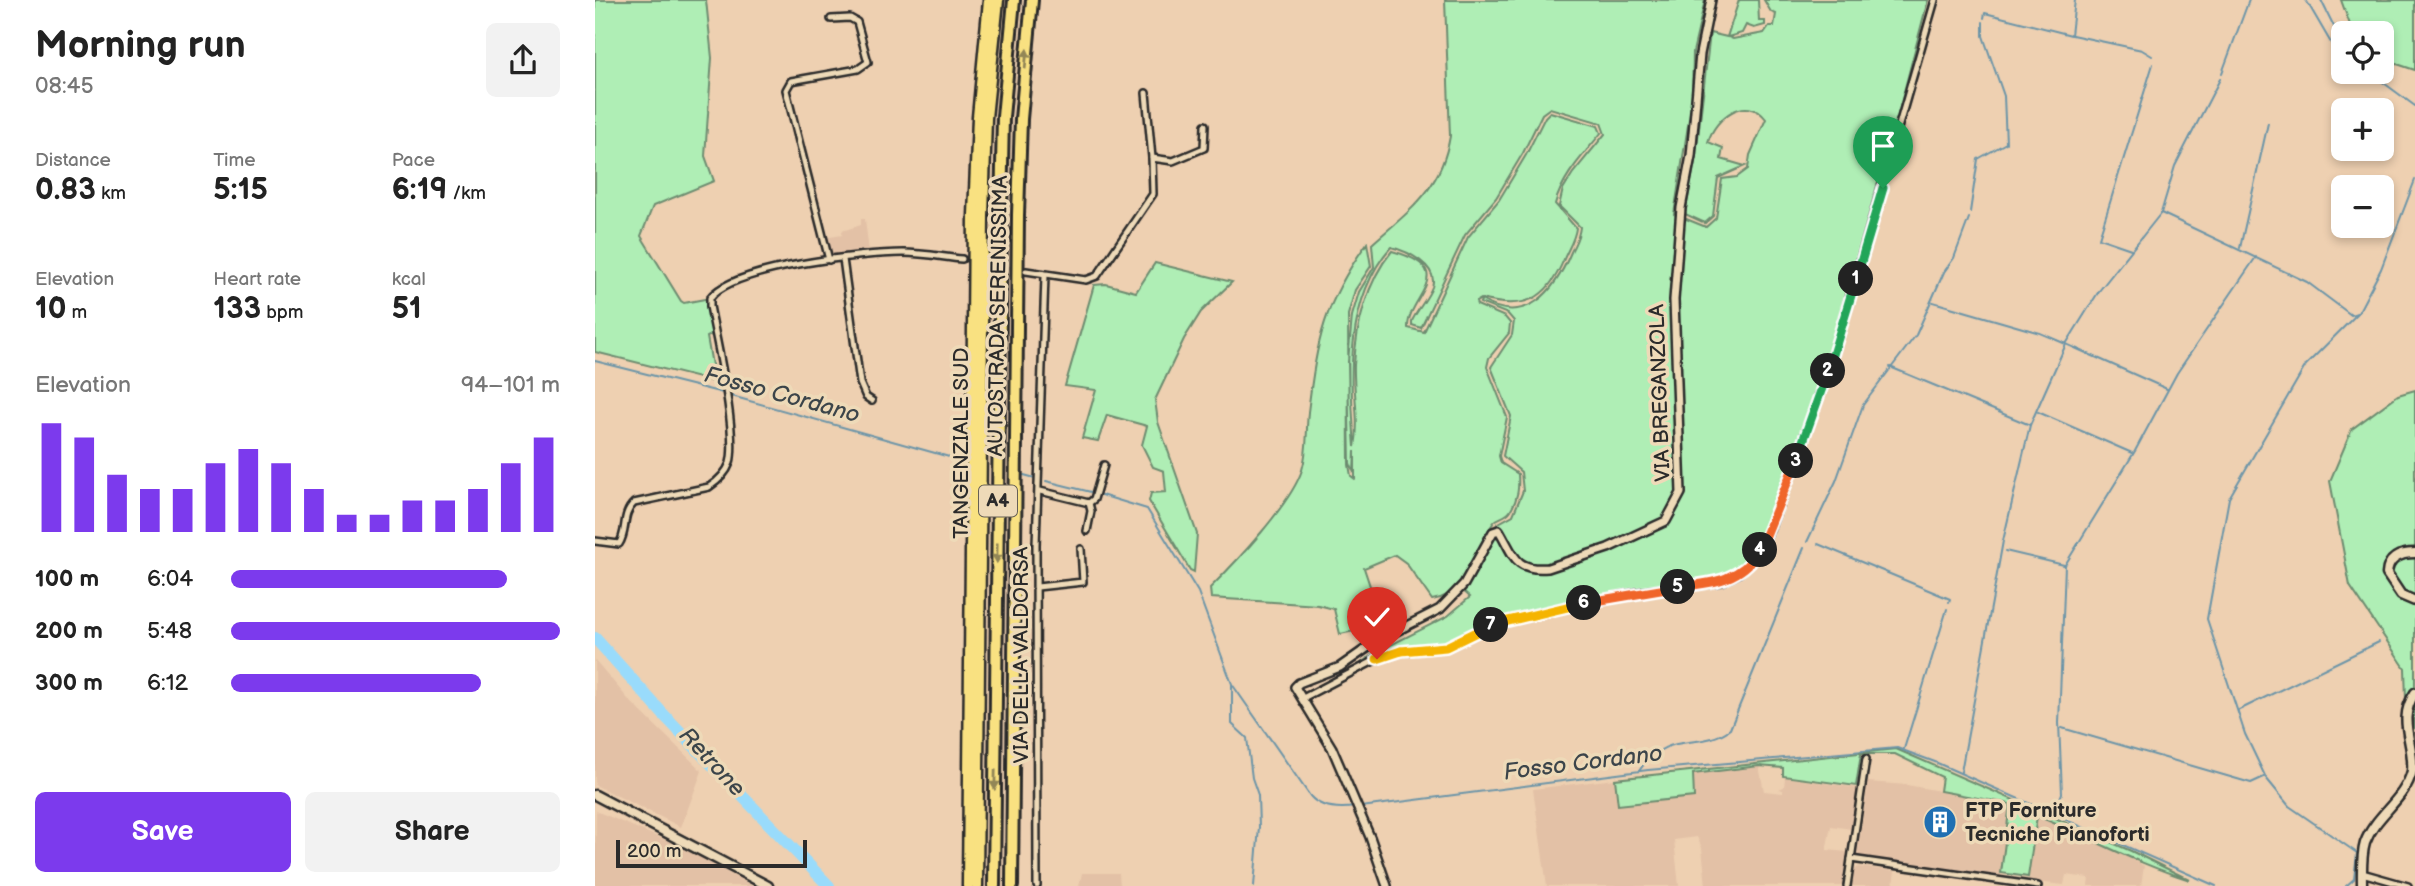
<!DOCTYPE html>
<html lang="en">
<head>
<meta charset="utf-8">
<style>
	body { margin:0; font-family:"Balsamiq Sans",sans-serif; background:#f2f2f2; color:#222; height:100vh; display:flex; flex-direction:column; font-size:26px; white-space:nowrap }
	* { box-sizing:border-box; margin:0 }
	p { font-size:23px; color:#767676 }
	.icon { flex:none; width:38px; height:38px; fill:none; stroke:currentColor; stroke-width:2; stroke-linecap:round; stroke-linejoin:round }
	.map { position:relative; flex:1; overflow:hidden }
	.panel { display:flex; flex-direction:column; background:#fff; width:595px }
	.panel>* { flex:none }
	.buttons { position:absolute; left:1736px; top:21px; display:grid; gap:14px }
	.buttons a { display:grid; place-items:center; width:63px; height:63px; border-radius:10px; background:#fff; box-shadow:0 4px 10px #0003; font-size:35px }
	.scale { position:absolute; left:21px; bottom:18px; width:191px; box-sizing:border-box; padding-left:7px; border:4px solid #2b2b2b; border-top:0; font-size:19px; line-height:24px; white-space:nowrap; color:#2b2b2b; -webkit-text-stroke:5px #eedab8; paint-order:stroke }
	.pin { position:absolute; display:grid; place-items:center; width:60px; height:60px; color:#fff; margin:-72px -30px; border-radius:50% 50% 50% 0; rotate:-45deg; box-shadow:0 0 7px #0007 }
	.pin .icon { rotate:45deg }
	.km { position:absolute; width:35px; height:35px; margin:-18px; border-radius:50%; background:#222; color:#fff; font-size:19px; line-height:35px; text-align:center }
	.round { display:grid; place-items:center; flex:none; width:74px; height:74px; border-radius:10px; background:#f2f2f2 }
	.head { display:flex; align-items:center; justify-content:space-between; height:119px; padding:0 35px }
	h1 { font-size:38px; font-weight:700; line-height:52px }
	.figures { display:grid; grid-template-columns:repeat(3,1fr); gap:10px; height:119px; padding:7px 35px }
	.figures div { display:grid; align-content:center }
	.figures b { font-size:30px; font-weight:700 }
	.figures small { font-size:19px; font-weight:400 }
	.figures p { font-size:19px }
	.chart { height:196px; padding:14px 35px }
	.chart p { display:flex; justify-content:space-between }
	.chart svg { width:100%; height:126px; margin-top:7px; stroke:#7c3aed; stroke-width:6 }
	.primary-button { display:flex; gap:14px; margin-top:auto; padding:14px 35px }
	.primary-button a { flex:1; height:80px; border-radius:10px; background:#7c3aed; color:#fff; font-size:28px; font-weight:700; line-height:80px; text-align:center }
	.primary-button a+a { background:#f2f2f2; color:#222 }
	ul { padding:0 35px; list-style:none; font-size:23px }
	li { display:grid; grid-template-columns:112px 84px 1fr; align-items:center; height:52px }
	li i { height:18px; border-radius:9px; background:#7c3aed }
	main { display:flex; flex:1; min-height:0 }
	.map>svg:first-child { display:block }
	.built { fill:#e3c1a6 }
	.green { fill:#afeeb5; stroke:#6d8c70; stroke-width:2 }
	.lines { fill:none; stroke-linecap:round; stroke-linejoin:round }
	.stream { stroke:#6d95a8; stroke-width:2 }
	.river { stroke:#99dbfb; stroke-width:12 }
	.minor-tunnel { stroke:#c7af96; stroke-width:5; stroke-dasharray:5 2.5; stroke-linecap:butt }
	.minor-casing { stroke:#2b2b2b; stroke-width:10 }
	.tertiary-casing { stroke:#2b2b2b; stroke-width:12 }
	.secondary-casing { stroke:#2b2b2b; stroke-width:13 }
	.trunk-casing { stroke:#2b2b2b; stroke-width:15 }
	.motorway-casing { stroke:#2b2b2b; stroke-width:16 }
	.minor { stroke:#eedab8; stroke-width:5 }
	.tertiary { stroke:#eedab8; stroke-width:7 }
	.secondary { stroke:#eedab8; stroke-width:8 }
	.trunk { stroke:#f9e181; stroke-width:10 }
	.motorway { stroke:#f9e181; stroke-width:10 }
	.oneway { fill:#928656 }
	.split-1-casing { stroke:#fff; stroke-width:14 }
	.split-2-casing { stroke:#fff; stroke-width:14 }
	.split-3-casing { stroke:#fff; stroke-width:14 }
	.split-4-casing { stroke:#fff; stroke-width:14 }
	.split-5-casing { stroke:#fff; stroke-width:14 }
	.split-6-casing { stroke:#fff; stroke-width:14 }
	.split-7-casing { stroke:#fff; stroke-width:14 }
	.split-8-casing { stroke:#fff; stroke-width:14 }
	.split-9-casing { stroke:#fff; stroke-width:14 }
	.split-1 { stroke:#22a559; stroke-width:9 }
	.split-2 { stroke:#22a559; stroke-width:9 }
	.split-3 { stroke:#22a559; stroke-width:9 }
	.split-4 { stroke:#f0652b; stroke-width:9 }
	.split-5 { stroke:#f0652b; stroke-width:9 }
	.split-6 { stroke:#f0652b; stroke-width:9 }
	.split-7 { stroke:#f5b400; stroke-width:9 }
	.split-8 { stroke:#f5b400; stroke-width:9 }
	.split-9 { stroke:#f5b400; stroke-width:9 }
	.labels { text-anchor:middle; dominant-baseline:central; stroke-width:7; stroke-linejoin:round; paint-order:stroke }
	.shield { fill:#eedab8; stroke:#666055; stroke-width:2 }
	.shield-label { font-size:19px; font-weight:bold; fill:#2b2b2b }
	.street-label { font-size:21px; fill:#2b2b2b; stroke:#eedab8 }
	.poi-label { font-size:21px; font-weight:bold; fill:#2b2b2b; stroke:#eedab8; text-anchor:start }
	.water-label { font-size:23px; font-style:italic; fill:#3c454a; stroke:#eedab8 }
</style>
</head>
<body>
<main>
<section class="panel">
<div class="head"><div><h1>Morning run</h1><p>08:45</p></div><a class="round"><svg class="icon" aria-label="share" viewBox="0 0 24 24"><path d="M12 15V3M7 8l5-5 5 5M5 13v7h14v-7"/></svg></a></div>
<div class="figures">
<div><p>Distance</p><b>0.83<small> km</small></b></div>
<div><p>Time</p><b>5:15</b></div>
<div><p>Pace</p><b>6:19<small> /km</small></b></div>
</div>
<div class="figures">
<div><p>Elevation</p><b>10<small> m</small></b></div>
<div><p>Heart rate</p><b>133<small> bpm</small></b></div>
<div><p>kcal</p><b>51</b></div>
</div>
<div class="chart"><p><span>Elevation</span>94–101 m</p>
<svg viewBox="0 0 160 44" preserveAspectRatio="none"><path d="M5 44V6M15 44V11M25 44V24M35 44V29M45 44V29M55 44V20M65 44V15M75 44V20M85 44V29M95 44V38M105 44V38M115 44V33M125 44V33M135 44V29M145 44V20M155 44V11"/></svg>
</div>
<ul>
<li><b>100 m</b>6:04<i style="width:84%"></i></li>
<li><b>200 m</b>5:48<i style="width:100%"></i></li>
<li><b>300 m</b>6:12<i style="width:76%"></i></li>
</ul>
<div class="primary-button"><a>Save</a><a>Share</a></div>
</section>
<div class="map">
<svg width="1820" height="886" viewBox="0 0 1820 886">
	<rect width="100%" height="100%" fill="#eed0b1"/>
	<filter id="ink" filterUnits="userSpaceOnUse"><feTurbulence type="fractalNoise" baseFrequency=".0143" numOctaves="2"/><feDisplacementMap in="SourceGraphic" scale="14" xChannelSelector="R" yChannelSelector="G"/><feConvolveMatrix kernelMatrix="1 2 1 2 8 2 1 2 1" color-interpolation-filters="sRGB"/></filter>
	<g filter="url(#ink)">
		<g class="built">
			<path d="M266,219H270L274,252L235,259L229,238L247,235V231L266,225Z"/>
			<path d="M0,660L33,699L107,771L86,827L0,785Z"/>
			<path d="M1164,766L1169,791L1188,793V790L1184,789L1189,787L1190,777L1262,788L1256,829L1236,826L1232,846V850L1252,852L1247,886H1111L1107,848L1102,837L1079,840L1084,886H952L938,789L1020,779L1023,805L1099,797L1097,774Z"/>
			<path d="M1273,782L1312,785L1416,804L1406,876L1262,856Z"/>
			<path d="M1,811L84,846L157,886H0Z"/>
			<path d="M1442,816L1513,846L1549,866L1546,886H1493L1494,878L1471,875L1469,885L1433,881Z"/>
			<path d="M1264,867L1300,871L1298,885L1302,886H1257L1259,870Z"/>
			<path d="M487,873H524L525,886H484Z"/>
		</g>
		<g class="green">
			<path d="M0,0H111L117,58L110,156L119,181L58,206L46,236L86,301L89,303L115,298L120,333L112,337L120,382L0,352Z"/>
			<path d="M850,0H1110L1098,52L1097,100L1079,214L1111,227L1121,218L1127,179L1142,177L1153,169L1155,155L1171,119C1151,93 1120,118 1113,142L1128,148L1126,159L1150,166L1123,178L1118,216L1110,223L1090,214L1101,155L1115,33L1132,37L1144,0H1163L1164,21H1170V25L1159,28L1151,25L1147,33L1133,37L1138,39L1169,33L1174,26H1179L1181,14L1176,12L1169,0H1333L1284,187L1230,367L1171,529L1156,557L1141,571L1124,578L1043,588L897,620L849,643L793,649L754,672L778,654L853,616L875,597L866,589L902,524L918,515L928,491L926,472L908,456L916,416L896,367L917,335L919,321L913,314L885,303L886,300C932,327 960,291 976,252C980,243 984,238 985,227L964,206L968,189L978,173L1010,134L1006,123L955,108L947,114L928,153L901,198L870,235L826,328L817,325V321C822,310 833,298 837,287C844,266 812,251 796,247C749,300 755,382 760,447C765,420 758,392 759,365C761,326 772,281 797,251C867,270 812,297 813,328L829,332L873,237L904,200L931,155L950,117L955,112L1003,126L1006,133C988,156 968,175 960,204L981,228C980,239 973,249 969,259C952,301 929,310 886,299L881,302L882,305L910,317L915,323L914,333L894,358L892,367L912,417L904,456L906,463L923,474C924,488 923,498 916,510C911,518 903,517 899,522C879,547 874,595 837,600L811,563L800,555L769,568L788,625L745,634L739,609L723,605L616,598L615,588C641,562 696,504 707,470C713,451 711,431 713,412C722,339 729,303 772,243L776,266L760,290L753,315L754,465L756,476L760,479V451L759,473L755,463L753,362L757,316L764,292L779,267L777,244C815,210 846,190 855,136Z"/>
			<path d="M1746,0H1820V70L1787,59V33H1758Z"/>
			<path d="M560,263L637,282L606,312L589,339L560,400L563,422L602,534L599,572L595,570L554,501L556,493L571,492L569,471L558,467L547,445L552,426L512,415L503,441L487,438L501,390L470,386L499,285L511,284L541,292Z"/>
			<path d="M1820,390V729L1811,700L1810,668L1755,586L1735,481L1757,429L1803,395Z"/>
			<path d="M1301,749L1536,851L1595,880C1542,864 1494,837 1442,816L1433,877L1406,873L1415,804L1345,791L1347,777L1300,754H1266L1261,786L1188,776V768L1164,766L1098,774L1099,797L1023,805L1020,779Z"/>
		</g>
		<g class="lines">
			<g class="stream">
				<path d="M1711,0L1743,55L1748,53"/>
				<path d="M1726,0L1748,45"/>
				<path d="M1389,18L1390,13L1476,35L1480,0"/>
				<path d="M1477,35L1547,50L1557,56"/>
				<path d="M1774,72L1820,106"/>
				<path d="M1627,73L1654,0"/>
				<path d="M1625,79L1580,166L1566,213L1712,282L1756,315L1762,313"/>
				<path d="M1375,212L1383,159L1411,143L1409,96L1388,36V22"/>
				<path d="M1566,213L1504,291L1471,344L1572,389"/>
				<path d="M1645,248L1673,123"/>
				<path d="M1536,249L1504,238L1558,64"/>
				<path d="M0,361L128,393"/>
				<path d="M1295,367L1435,425L1471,344L1445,333L1338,302"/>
				<path d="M133,395L365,460"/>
				<path d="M1443,412L1537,453"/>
				<path d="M429,475L440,478"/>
				<path d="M451,481L496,492"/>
				<path d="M506,495L552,509L603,592L637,684L715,796C726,809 745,809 760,807"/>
				<path d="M1212,542L1241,481L1268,405L1321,335L1349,272L1359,258L1374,218"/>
				<path d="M1223,544L1355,599L1354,602"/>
				<path d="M1410,551L1469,565"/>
				<path d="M637,685V724L652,738L657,778L663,795L664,827L659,886"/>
				<path d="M1644,710L1784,642"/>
				<path d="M1467,728L1656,783L1669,777"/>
				<path d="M1309,749L1352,609"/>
				<path d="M1044,771C1073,728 1105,752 1135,729L1209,548"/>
				<path d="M1366,772L1408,541L1435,425"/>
				<path d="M766,807L1053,770L1302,748L1340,762L1621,886"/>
				<path d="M1459,815L1467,793L1464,723L1470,565L1540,451L1582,373L1661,257"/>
				<path d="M1751,886L1759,879L1762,853L1694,806L1671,778L1650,734L1612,619L1634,498L1711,365L1763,313L1786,269L1820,180"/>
			</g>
			<path class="river" d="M0,638L69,715L234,886"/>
			<path class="minor-tunnel" d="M388,263L423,270"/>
			<defs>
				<g id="minor">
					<path d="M551,93L557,158"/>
					<path d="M248,259L265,383L271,397L277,401"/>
					<path d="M234,260L191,90L196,81L263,69L273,62L262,22L255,18L236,19"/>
					<path d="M431,271L491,280L502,276L558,194L557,158L578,161L609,148L610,125"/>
					<path d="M445,491L494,503L496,511L492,531"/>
					<path d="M494,503L499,499L509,465"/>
					<path d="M0,541L24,544C33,531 26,515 39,503L114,487C123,481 131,474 135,463C143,433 121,339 115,306V298C137,267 269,253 308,253C328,253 348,257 367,259"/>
					<path d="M442,587L488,582L486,549"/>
					<path d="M708,698L794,653L851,647L898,624L966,608L1044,592L1126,582L1143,574L1159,559L1175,530L1234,368L1340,0"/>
					<path d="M1256,859L1443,886"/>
					<path d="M1767,873L1813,886"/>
					<path d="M442,886L441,545L450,276"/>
					<path d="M1252,886L1271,759"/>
				</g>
				<path id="tertiary" d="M792,886L775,837L737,748L700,687L704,683L745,667L782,641L845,609L869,584L898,532L904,530C919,555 919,571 953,568L1013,548L1071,521L1086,493L1079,300L1086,208L1096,156L1105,54L1116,0"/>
				<g id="secondary">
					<path d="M1820,553C1805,553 1793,558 1792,574L1806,595L1820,601"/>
					<path d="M0,795L173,886"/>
					<path d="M1767,886C1767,872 1766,856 1770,843C1780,815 1810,800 1817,771C1820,742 1801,721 1820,693"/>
				</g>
				<g id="trunk">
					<path d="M373,886L379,215L383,117L394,0"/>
					<path d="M382,886L388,216L391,118L403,0"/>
				</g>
				<g id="motorway">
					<path d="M399,886L406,214L408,117L419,0"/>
					<path d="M417,886L423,215L426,119L437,0"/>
				</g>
			</defs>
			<use href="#minor" class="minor-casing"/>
			<use href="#tertiary" class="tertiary-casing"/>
			<use href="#secondary" class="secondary-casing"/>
			<use href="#trunk" class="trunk-casing"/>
			<use href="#motorway" class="motorway-casing"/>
			<use href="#minor" class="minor"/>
			<use href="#tertiary" class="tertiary"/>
			<use href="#secondary" class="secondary"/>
			<use href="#trunk" class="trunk"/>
			<use href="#motorway" class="motorway"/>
		</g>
		<defs><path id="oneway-solid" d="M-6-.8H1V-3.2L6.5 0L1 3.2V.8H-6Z" transform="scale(1.75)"/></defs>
		<g class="oneway">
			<use href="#oneway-solid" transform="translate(431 59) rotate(-85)"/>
			<use href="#oneway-solid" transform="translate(402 553) rotate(91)"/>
			<use href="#oneway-solid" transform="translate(400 780) rotate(91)"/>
		</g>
	</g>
	<g class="lines" filter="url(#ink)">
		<defs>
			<path id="split-1" d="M1261,279L1288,188"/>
			<path id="split-2" d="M1233,371L1261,279"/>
			<path id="split-3" d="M1201,461L1233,371"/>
			<path id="split-4" d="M1165,550L1201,461"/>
			<path id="split-5" d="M1083,587C1118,583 1145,581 1165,550"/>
			<path id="split-6" d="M989,603L1083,587"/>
			<path id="split-7" d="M896,625L989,603"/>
			<path id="split-8" d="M806,651L851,647L896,625"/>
			<path id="split-9" d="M782,659L806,651"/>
		</defs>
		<use href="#split-1" class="split-1-casing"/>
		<use href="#split-2" class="split-2-casing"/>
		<use href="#split-3" class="split-3-casing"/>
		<use href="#split-4" class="split-4-casing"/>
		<use href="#split-5" class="split-5-casing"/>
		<use href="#split-6" class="split-6-casing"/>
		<use href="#split-7" class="split-7-casing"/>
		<use href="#split-8" class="split-8-casing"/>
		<use href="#split-9" class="split-9-casing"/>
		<use href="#split-1" class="split-1"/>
		<use href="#split-2" class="split-2"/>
		<use href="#split-3" class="split-3"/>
		<use href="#split-4" class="split-4"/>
		<use href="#split-5" class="split-5"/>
		<use href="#split-6" class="split-6"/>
		<use href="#split-7" class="split-7"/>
		<use href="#split-8" class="split-8"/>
		<use href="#split-9" class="split-9"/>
	</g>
	<defs>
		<symbol id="building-disc" viewBox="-11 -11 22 22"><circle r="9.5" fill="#1f6fb2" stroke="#eedab8"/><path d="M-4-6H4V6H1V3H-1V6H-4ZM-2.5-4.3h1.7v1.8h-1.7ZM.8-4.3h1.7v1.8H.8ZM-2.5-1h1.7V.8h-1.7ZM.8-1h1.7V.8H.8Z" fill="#fff"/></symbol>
	</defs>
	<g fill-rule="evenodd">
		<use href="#building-disc" x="1326" y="803" width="38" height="38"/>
	</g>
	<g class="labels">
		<rect class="shield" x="384" y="485.5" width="38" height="31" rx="5"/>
		<g class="shield-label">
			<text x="403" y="501">A4</text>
		</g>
		<g class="street-label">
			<text transform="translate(403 316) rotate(-89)">AUTOSTRADA SERENISSIMA</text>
			<text transform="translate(1065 393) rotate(-92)">VIA BREGANZOLA</text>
			<text transform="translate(366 443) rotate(-90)">TANGENZIALE SUD</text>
			<text transform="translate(426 655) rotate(-90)">VIA DELLA VALDORSA</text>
		</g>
		<g class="poi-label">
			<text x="1370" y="810">FTP Forniture<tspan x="1370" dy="24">Tecniche Pianoforti</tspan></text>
		</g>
		<g class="water-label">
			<text transform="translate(187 395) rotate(15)">Fosso Cordano</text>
			<text transform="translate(117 762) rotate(47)">Retrone</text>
			<text transform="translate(988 763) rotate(-7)">Fosso Cordano</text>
		</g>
	</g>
</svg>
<div class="buttons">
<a><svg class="icon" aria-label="locate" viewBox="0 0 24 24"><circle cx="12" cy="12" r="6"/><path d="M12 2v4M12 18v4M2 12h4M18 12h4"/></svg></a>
<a>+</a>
<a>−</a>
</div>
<div class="scale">200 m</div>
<div class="pin" style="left:1288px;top:188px;background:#1e9e55"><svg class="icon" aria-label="arrive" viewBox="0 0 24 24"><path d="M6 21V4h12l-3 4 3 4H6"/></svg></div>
<div class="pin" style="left:782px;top:659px;background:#d93025"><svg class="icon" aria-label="check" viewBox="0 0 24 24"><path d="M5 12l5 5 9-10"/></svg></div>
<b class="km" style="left:1261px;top:279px">1</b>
<b class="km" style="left:1233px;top:371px">2</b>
<b class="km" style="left:1201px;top:461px">3</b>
<b class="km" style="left:1165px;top:550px">4</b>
<b class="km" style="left:1083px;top:587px">5</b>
<b class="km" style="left:989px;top:603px">6</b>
<b class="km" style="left:896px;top:625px">7</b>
</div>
</main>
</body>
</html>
